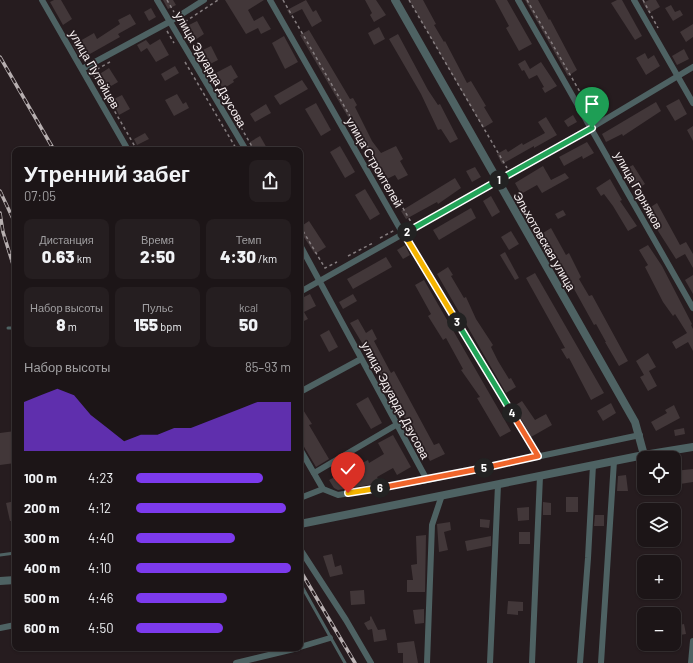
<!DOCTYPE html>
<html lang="ru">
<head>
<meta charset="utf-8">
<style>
	body { margin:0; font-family:Barlow,sans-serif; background:#251e20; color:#f1f3f6; height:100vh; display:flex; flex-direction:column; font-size:15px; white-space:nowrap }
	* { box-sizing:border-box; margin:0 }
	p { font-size:13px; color:#a09fa1 }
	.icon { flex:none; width:22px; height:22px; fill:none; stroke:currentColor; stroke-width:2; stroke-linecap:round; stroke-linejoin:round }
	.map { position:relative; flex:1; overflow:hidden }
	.panel { position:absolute; left:12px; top:147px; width:291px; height:504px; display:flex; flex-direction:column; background:#1c1517; border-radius:8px; box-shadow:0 1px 3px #0004,0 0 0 1px #3a3436 }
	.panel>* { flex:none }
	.controls { position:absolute; left:637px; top:451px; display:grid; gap:8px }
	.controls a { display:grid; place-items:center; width:44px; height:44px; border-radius:8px; background:#1c1517; box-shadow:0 1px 3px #0004,0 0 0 1px #3a3436; font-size:20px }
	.pin { position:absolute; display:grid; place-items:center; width:34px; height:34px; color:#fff; margin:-41px -17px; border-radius:50% 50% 50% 0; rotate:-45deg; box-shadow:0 0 4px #0007 }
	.pin .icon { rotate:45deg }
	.km { position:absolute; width:20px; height:20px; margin:-10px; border-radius:50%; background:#222; color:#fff; font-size:11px; line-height:20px; text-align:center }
	.round { display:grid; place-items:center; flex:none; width:42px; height:42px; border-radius:8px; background:#251e20 }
	.summary { display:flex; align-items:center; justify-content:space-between; height:68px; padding:0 12px }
	h1 { font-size:22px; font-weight:800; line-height:30px }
	.stats { display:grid; grid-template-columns:repeat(3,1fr); gap:6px; height:68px; padding:4px 12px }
	.stats div { display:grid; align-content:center; border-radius:8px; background:#251e20; text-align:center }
	.stats b { font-size:17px; font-weight:800 }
	.stats small { font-size:11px; font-weight:400 }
	.stats p { font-size:11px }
	.chart { height:112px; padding:8px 12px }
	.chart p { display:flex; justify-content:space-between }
	.chart svg { width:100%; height:72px; margin-top:4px; fill:#7c3aed; opacity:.7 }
	ul { padding:0 12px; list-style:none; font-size:13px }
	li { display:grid; grid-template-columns:64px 48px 1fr; align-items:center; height:30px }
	li i { height:10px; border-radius:5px; background:#7c3aed }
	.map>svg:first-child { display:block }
	.building { fill:#423739 }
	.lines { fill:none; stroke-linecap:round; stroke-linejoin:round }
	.path { stroke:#867e80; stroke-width:1.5; stroke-dasharray:3 3; stroke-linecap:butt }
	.service { stroke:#4e6263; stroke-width:3 }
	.minor { stroke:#4e6263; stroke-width:6 }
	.tertiary { stroke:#4e6263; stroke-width:8 }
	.rail-casing { stroke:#b7afb0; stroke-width:3.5 }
	.rail { stroke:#261c1f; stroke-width:2; stroke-dasharray:6; stroke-linecap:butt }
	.split-1-casing { stroke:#fff; stroke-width:8 }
	.split-2-casing { stroke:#fff; stroke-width:8 }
	.split-3-casing { stroke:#fff; stroke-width:8 }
	.split-4-casing { stroke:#fff; stroke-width:8 }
	.split-5-casing { stroke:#fff; stroke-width:8 }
	.split-6-casing { stroke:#fff; stroke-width:8 }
	.split-7-casing { stroke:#fff; stroke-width:8 }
	.split-1 { stroke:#22a559; stroke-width:5 }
	.split-2 { stroke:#22a559; stroke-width:5 }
	.split-3 { stroke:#f5b400; stroke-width:5 }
	.split-4 { stroke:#22a559; stroke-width:5 }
	.split-5 { stroke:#f0652b; stroke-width:5 }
	.split-6 { stroke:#f0652b; stroke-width:5 }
	.split-7 { stroke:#f5b400; stroke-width:5 }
	.labels { text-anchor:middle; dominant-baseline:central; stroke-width:3.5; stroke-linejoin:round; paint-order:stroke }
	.street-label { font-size:12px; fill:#f8f1f2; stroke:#261c1f }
</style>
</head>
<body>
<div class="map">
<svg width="693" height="663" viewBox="0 0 693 663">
	<rect width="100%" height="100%" fill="#261c1f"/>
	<g class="building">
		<path d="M54,0H61L72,19L63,25L50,2Z"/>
		<path d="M163,0H173L176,5L168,9Z"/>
		<path d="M225,0H264L248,10L254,21L263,16L271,29L261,34L258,28L246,34Z"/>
		<path d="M306,0L313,12L316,10L322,21L312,27L302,9L290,15L287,10Z"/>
		<path d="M365,0H376L386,15L374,22L370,15L372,13Z"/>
		<path d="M409,0H423L436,24L434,25L444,42L445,41L467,83L471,81L486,106L484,107L493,122L483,128Z"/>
		<path d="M495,0H507L532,44L519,51L506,28L509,26Z"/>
		<path d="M525,0H538L549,20L550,19L577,70L568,76Z"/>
		<path d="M617,0H622L642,36L635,40L611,3Z"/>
		<path d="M649,0H656L660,7L649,13L643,3Z"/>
		<path d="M671,5L675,12L680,10L683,15L673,21L665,8Z"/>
		<path d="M151,8L156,17L149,21L144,12Z"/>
		<path d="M130,14L136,24L118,34L120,37L81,59L73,45L94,33L97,39L120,24L118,20Z"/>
		<path d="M197,21L204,34L195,40L187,26Z"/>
		<path d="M693,24V37L686,42L680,32Z"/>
		<path d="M379,27L385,39L374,45L368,33Z"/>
		<path d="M309,30L350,99L353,98L357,105L355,107L372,141L381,153L396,146L403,159L400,161L408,175L398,180L395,175L385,180L300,35Z"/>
		<path d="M398,34L428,90L438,105L440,104L458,139L450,143L441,129L438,130L421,94L389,39Z"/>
		<path d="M284,36L298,62L285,69L272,43Z"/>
		<path d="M160,39L169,55L156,62L147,48L141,52L137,45L146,40L150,45Z"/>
		<path d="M211,46L218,60L208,65L201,51Z"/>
		<path d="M684,49L689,59L677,65L672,56Z"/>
		<path d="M645,53L648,59L654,55L660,66L646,75L636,58Z"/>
		<path d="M525,60L530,69L541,62L557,86L545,93L542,88L544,87L537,75L529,79L524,70L522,71L518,64Z"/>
		<path d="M231,65L238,77L233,80L234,82L223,89L217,78L211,82L208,77Z"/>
		<path d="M175,66L179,73L165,81L161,74Z"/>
		<path d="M109,68L118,82L106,89L98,75Z"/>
		<path d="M302,80L308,89L280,105L274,96Z"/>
		<path d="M593,87L597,93L583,101L580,95Z"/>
		<path d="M177,94L183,104L186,102L189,108L174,116L165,100Z"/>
		<path d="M122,95L130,109L119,115L112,100Z"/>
		<path d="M679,99L687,114L675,121L666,106Z"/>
		<path d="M656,102L661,111L623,136L622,134L606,142L602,134Z"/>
		<path d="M316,103L331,130L321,136L305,109Z"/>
		<path d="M266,104L271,113L255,122L250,114Z"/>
		<path d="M573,115L577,122L568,127L564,121Z"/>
		<path d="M546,117L557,135L534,148V146L502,164L497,154L506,149L508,152L522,143L523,145L545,133L538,122Z"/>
		<path d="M693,126V141L687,130Z"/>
		<path d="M145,133L149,139L137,145L134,139Z"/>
		<path d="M260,136L268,150H254L250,142Z"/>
		<path d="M587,142L594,153L583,159L582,156L564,166L559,157Z"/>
		<path d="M340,146L355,172L345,178L330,152Z"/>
		<path d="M633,165L645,184L636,190L623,170Z"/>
		<path d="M543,166L551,180L565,173L569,178L542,193L537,185L521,194L515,183Z"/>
		<path d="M475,167L481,177L472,182L466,171Z"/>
		<path d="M455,178L461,188L438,204L437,202L406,219L401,211Z"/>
		<path d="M610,179L622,200L620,201L637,226L628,231L613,206L604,194L601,196L596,188Z"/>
		<path d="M365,189L380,214L370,220L355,195Z"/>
		<path d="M491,196L500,212L492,217L483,201Z"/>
		<path d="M657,203L680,245L686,242L693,254V268L685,254L676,259L653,223L646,210Z"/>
		<path d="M471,208L476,218L439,240L433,230Z"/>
		<path d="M563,210L566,215L558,219L555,214Z"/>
		<path d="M309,221L326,247L315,254L300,231V227Z"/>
		<path d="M551,228L566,255L569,253L581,277L579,279L589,296L592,295L628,361L619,366L605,342H606L596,324L594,325L543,233Z"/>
		<path d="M511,231L519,244L509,250L501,237Z"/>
		<path d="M405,245L410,255L403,259L397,250Z"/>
		<path d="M648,245L662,266L692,324L691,325L693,329V351L688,342L676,349L672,342L687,333L675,314L673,316L663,302L645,267L648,265L639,250Z"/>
		<path d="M505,252L519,278L515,280L500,255Z"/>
		<path d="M386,257L392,267L353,289L347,279Z"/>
		<path d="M448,267L453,275L451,276L464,298L466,297L476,319L493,345L491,347L498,361L509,379L511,378L516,387L506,393L437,274Z"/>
		<path d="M535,273L604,393L591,400L569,358L567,359L561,349L565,348L526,278Z"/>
		<path d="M693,275V294L685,280Z"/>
		<path d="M424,280L511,431L500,437L477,398L480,397L461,370L463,369L446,338L443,340L428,316L431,314L415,285Z"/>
		<path d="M310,294L316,306L304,312L308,319L300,323V299Z"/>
		<path d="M353,294L357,301L343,309L339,302Z"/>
		<path d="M358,319L366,333L372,329L377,339L374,341L391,373L394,371L434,445L439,443L445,454L430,461L420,442L418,443L380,373L350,323Z"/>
		<path d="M329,330L338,347L329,352L320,335Z"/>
		<path d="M648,353L656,367L649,371L657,386L648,391L640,377L644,375L636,361Z"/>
		<path d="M368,397L382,423L371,429L356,404Z"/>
		<path d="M522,401L535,420L546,414L552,425L531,437L514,406Z"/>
		<path d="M611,403L616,413L603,421L597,411Z"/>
		<path d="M300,405L312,424L309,425L329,459L316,467L300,440Z"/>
		<path d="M674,405L680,418L656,431L651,422L667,413L665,410Z"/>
		<path d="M684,428L685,434L675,436L674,430Z"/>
		<path d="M15,431V463L0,465V433Z"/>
		<path d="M393,435L411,467L397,475L393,468L377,477L380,483L338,490L334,488L329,480L368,460L369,463L384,454L378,443Z"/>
		<path d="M693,469V482L680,484L681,487L674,488V471Z"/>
		<path d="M626,475L628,491H617L618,476Z"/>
		<rect x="566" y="497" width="12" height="15"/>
		<path d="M15,501V521H10L6,503Z"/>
		<path d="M543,502L551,503V515H543Z"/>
		<path d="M529,507V520L518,521L517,508Z"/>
		<path d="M595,515H604V526H594Z"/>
		<path d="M480,519L490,520L489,528L480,527Z"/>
		<path d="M450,522L451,530L444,532L448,550L439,552L437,524Z"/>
		<rect x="519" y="532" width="11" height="12"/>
		<path d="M426,535L425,592H407V580H413L411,565L417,564L416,536Z"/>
		<path d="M491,536V546L467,551L465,541Z"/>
		<path d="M332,554L335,567L341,565L343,574L330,577L323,556Z"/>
		<path d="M364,590L365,604L351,605L350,591Z"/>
		<path d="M508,601L523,602V611H518V615L507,614Z"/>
		<path d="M424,609V623L415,624L413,610Z"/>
		<path d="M371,616L378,630L385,629L387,640L374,642L372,629L368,630L364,623L370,620V617Z"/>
		<path d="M684,624L686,634L674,636V626Z"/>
		<path d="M414,641L418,663H403V653H398L397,643Z"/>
	</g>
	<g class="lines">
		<g class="path">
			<path d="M167,0L174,12"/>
			<path d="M283,0L411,222"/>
			<path d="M409,0L507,168"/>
			<path d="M527,0L595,118"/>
			<path d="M643,0L658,28"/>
			<path d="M180,25L218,0"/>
			<path d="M167,31L174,43"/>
			<path d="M110,62L92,72L137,150"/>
			<path d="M185,62L237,150"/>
			<path d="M235,117L254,150"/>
			<path d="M300,226L325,268L337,262"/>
			<path d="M380,238L395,230"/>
			<path d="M348,256L373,243"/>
		</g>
		<g class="service">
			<path d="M8,328H15"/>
			<path d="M0,555L15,553"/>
			<path d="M300,583L345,663"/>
		</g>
		<g class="minor">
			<path d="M42,0L128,150"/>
			<path d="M157,0L246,150"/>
			<path d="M270,0L399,227L538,456"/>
			<path d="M518,0L693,308"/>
			<path d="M634,0L693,103"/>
			<path d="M82,69L171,21L204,0"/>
			<path d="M300,245L427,480L640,435"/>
			<path d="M300,292L591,128L693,67"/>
			<path d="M300,392L361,359"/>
			<path d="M300,449L323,489L338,495L427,480"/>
			<path d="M314,473L396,425"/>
			<path d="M300,498L323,489"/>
			<path d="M300,549L346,620L371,663"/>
			<path d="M0,628L15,625"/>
			<path d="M300,647L330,638"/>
			<path d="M236,663L298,648"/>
			<path d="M427,663L432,525L442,495"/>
			<path d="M490,663L498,485"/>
			<path d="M532,663L540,476"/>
			<path d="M580,663L588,558L593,465"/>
			<path d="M601,663L614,461"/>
			<path d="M691,663L693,641"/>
		</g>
		<g class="tertiary">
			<path d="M395,0L635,422L644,455"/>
			<path d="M300,524L644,455L693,447"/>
			<path d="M0,581L15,580"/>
		</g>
		<defs>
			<g id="rail">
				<path d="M0,57L54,150"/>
				<path d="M0,191L15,223"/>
				<path d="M0,213L3,232L15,271"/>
				<path d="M300,570L355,663"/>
			</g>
		</defs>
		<use href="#rail" class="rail-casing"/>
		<use href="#rail" class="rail"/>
	</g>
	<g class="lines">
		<defs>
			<path id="split-1" d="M499,180L592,128"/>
			<path id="split-2" d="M407,232L499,180"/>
			<path id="split-3" d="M407,232L404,234L457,322"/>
			<path id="split-4" d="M457,322L512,413"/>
			<path id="split-5" d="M484,468L538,456L512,413"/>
			<path id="split-6" d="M380,488L484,468"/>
			<path id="split-7" d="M348,493L380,488"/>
		</defs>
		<use href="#split-1" class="split-1-casing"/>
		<use href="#split-2" class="split-2-casing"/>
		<use href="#split-3" class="split-3-casing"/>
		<use href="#split-4" class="split-4-casing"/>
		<use href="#split-5" class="split-5-casing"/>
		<use href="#split-6" class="split-6-casing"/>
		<use href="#split-7" class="split-7-casing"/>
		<use href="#split-1" class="split-1"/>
		<use href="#split-2" class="split-2"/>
		<use href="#split-3" class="split-3"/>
		<use href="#split-4" class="split-4"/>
		<use href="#split-5" class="split-5"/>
		<use href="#split-6" class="split-6"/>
		<use href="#split-7" class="split-7"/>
	</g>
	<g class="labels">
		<g class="street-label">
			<text transform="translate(95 69) rotate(60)">улица Путейцев</text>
			<text transform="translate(211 69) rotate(60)">улица Эдуарда Дзусова</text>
			<text transform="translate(375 162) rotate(60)">улица Строителей</text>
			<text transform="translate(639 190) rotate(61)">улица Горняков</text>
			<text transform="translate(545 241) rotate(60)">Эльхотовская улица</text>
			<text transform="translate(396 400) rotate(62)">улица Эдуарда Дзусова</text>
		</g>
	</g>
</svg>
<div class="controls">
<a><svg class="icon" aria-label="locate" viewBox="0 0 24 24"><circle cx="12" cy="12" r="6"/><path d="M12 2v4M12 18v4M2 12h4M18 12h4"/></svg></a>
<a><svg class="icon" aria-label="layers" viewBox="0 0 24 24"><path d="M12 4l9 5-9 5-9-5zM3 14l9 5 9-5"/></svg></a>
<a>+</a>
<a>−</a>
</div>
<div class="pin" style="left:592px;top:128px;background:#1e9e55"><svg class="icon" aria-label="arrive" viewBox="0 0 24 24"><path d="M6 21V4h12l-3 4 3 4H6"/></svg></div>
<div class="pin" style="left:348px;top:493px;background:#d93025"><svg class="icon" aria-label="check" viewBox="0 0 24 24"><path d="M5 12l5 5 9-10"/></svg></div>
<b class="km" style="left:499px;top:180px">1</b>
<b class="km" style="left:407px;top:232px">2</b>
<b class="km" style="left:457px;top:322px">3</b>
<b class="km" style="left:512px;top:413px">4</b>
<b class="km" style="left:484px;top:468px">5</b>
<b class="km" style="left:380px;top:488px">6</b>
<section class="panel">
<div class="summary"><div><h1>Утренний забег</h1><p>07:05</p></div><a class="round"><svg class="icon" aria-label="share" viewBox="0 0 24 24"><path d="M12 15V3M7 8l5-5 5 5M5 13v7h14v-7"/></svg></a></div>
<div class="stats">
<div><p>Дистанция</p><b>0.63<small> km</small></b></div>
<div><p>Время</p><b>2:50</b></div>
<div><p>Темп</p><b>4:30<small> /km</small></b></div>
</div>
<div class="stats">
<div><p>Набор высоты</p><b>8<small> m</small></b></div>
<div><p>Пульс</p><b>155<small> bpm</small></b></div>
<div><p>kcal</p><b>50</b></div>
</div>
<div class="chart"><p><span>Набор высоты</span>85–93 m</p>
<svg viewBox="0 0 160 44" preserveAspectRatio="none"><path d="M0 44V14L10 10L20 6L30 10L40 22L50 30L60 38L70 34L80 34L90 30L100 30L110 26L120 22L130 18L140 14L150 14L160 14V44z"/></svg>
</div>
<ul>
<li><b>100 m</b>4:23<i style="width:82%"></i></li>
<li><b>200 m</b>4:12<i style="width:97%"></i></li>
<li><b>300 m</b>4:40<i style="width:64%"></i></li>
<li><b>400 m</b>4:10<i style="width:100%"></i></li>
<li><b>500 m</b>4:46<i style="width:59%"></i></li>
<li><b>600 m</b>4:50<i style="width:56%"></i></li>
</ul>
</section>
</div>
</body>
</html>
